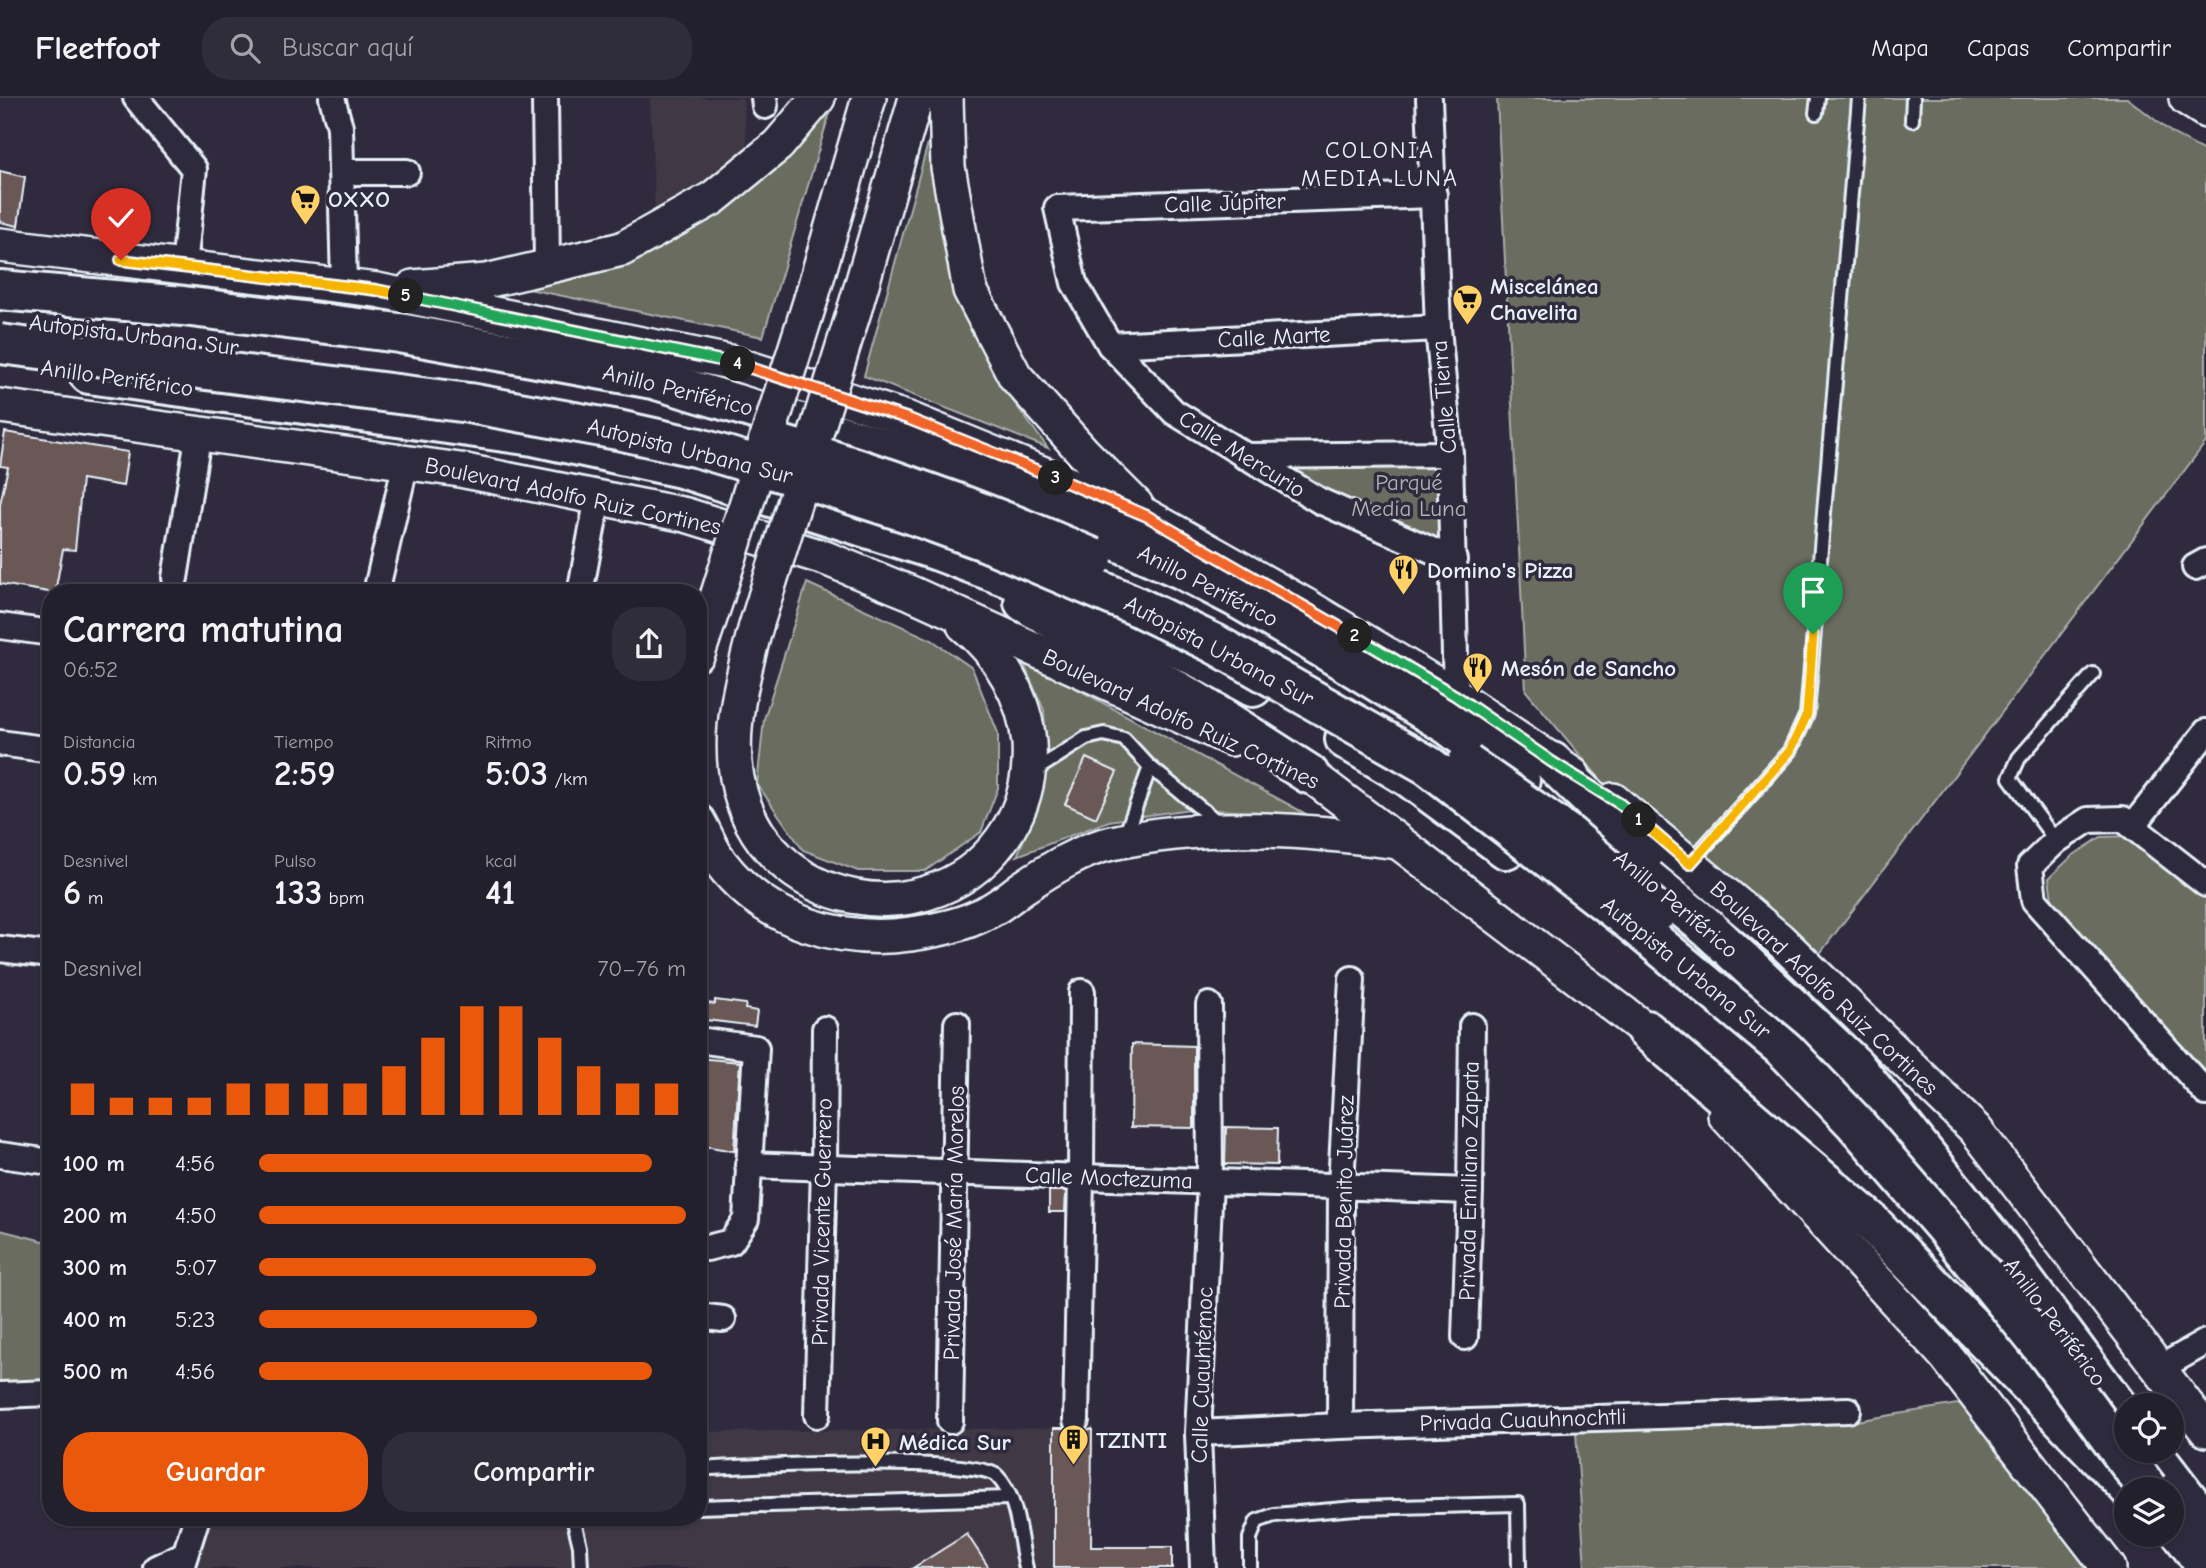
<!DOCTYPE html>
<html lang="es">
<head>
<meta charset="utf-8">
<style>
	body { margin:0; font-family:"Comic Neue",sans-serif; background:#2f2d3a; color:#f1f3f6; height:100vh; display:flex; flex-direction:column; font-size:26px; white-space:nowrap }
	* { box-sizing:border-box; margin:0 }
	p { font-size:23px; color:#a3a3aa }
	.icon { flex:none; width:38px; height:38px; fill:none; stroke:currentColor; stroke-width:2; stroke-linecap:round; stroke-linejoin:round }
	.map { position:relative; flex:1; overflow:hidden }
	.panel { position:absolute; left:42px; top:486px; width:665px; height:942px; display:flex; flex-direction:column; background:#23202e; border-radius:28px; box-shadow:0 2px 5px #0004,0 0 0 2px #403e4a }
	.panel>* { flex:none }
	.tools { position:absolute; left:2114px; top:1295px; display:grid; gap:14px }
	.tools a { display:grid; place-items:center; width:70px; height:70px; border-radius:50%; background:#23202e; box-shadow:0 2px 5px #0004,0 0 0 2px #403e4a; font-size:35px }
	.pin { position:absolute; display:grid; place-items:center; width:60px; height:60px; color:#fff; margin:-72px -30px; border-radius:50% 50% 50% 0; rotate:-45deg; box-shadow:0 0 7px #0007 }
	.pin .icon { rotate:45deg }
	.km { position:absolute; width:35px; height:35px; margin:-18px; border-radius:50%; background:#222; color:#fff; font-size:19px; line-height:35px; text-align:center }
	.round { display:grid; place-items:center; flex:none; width:74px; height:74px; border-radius:28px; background:#2f2d3a }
	.head { display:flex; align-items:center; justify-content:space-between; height:119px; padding:0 21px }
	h1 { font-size:38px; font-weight:700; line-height:52px }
	.stats { display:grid; grid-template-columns:repeat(3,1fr); gap:10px; height:119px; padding:7px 21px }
	.stats div { display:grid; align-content:center }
	.stats b { font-size:35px; font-weight:700 }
	.stats small { font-size:19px; font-weight:400 }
	.stats p { font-size:19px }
	.chart { height:196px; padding:14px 21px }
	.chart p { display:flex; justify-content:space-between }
	.chart svg { width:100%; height:126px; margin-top:7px; stroke:#ea580c; stroke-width:6 }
	.primary-button { display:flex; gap:14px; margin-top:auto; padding:14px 21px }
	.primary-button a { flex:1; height:80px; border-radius:28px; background:#ea580c; color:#fff; font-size:28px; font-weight:700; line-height:80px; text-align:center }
	.primary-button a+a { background:#2f2d3a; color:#f1f3f6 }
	ul { padding:0 21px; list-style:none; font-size:23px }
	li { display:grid; grid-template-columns:112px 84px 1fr; align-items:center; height:52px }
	li i { height:18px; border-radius:9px; background:#ea580c }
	header { display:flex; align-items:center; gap:42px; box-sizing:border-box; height:98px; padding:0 35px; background:#23202e; border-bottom:2px solid #403e4a }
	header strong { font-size:33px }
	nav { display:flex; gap:38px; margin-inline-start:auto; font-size:24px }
	.search { width:490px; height:63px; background:#2f2d3a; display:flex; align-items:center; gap:18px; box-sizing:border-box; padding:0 24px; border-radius:28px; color:#a3a3aa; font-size:26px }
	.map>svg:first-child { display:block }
	.built { fill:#403845 }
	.green { fill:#696c5e; stroke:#a8aeab; stroke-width:2 }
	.building { fill:#695957; stroke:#e8f1f8; stroke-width:2 }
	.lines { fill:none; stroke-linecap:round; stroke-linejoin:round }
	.lane-casing { stroke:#e8f1f8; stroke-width:18 }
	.street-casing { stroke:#e8f1f8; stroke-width:30 }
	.secondary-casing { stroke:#e8f1f8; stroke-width:38 }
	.highway-casing { stroke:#e8f1f8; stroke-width:44 }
	.lane { stroke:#2f2a3d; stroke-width:12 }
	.street { stroke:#2f2a3d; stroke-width:24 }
	.secondary { stroke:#2f2a3d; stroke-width:33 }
	.highway { stroke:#2f2a3d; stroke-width:38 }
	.secondary-bridge-casing { stroke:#e8f1f8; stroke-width:38; stroke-linecap:butt }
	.highway-bridge-casing { stroke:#e8f1f8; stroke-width:44; stroke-linecap:butt }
	.secondary-bridge { stroke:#2f2a3d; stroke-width:33 }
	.highway-bridge { stroke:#2f2a3d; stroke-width:38 }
	.split-1-casing { stroke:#fff; stroke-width:14 }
	.split-2-casing { stroke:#fff; stroke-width:14 }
	.split-3-casing { stroke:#fff; stroke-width:14 }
	.split-4-casing { stroke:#fff; stroke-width:14 }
	.split-5-casing { stroke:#fff; stroke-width:14 }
	.split-6-casing { stroke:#fff; stroke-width:14 }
	.split-1 { stroke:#f5b400; stroke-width:9 }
	.split-2 { stroke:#22a559; stroke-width:9 }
	.split-3 { stroke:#f0652b; stroke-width:9 }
	.split-4 { stroke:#f0652b; stroke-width:9 }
	.split-5 { stroke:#22a559; stroke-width:9 }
	.split-6 { stroke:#f5b400; stroke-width:9 }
	.labels { text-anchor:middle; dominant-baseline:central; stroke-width:7; stroke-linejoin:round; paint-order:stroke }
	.poi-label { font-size:23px; font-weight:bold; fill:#e8f1f8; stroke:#2f2a3d; text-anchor:start }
	.street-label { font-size:23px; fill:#e8f1f8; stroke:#2f2a3d }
	.park-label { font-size:23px; fill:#afb5b3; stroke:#2f2a3d }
	.neighbourhood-label { font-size:24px; letter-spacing:2px; fill:#e8f1f8; stroke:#2f2a3d }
</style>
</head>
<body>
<header>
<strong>Fleetfoot</strong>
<div class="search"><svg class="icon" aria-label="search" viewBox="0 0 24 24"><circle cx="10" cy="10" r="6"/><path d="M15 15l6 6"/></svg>Buscar aquí</div>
<nav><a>Mapa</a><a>Capas</a><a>Compartir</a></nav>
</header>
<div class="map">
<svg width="2206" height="1470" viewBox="0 0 2206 1470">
	<rect width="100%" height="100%" fill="#2f2a3d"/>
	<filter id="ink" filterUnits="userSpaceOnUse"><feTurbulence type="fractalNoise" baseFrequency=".0143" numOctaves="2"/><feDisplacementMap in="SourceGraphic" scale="14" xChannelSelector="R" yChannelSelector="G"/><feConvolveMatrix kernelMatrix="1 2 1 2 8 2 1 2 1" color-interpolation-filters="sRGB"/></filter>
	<g filter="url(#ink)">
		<g class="built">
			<path d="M650,0H743L748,58L699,91L655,115Z"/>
			<path d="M1054,1330V1470H194L210,1419H698V1334Z"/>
		</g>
		<g class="green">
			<path d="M834,0L763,239L519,189L592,175L652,152Z"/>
			<path d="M1497,0H2127L2172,35L2206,54V344L1809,870L1612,695L1526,593Z"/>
			<path d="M939,5L943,128L955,200L999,284L1048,350L864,278Z"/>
			<path d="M1450,356L1454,462L1244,358Z"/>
			<path d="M807,485L932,542L972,570L998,635V690L981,734L925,773H858L803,752L757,686L764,621Z"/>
			<path d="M1021,560L1306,716L1190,711L1109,723L1017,758L1038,707L1046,657L1044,612Z"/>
			<path d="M2133,738L2206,796V982L2053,810L2049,780L2072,758L2101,739Z"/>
			<path d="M0,1132L51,1145V1292L0,1285Z"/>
			<path d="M1963,1305L2088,1470H1585L1576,1334L1844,1325Z"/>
		</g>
		<g class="building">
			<path d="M0,73L25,79L18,128L0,124Z"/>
			<path d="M5,334L128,354L123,388L82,381L75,452L63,451L55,495L0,486V406L8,369L0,368Z"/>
			<path d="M1086,660L1117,674L1096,720L1065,706Z"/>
			<path d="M715,902L746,906L745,911L757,913L755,928L698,921V904L715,906Z"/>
			<path d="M1132,946L1194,948V1030L1131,1029Z"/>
			<path d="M698,960L740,964L734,1053L698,1047Z"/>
			<path d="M1226,1029L1278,1030L1277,1067L1225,1066Z"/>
			<path d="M1049,1093H1066L1065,1114H1049Z"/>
			<path d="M1054,1330H1064L1069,1335L1076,1337L1092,1331L1091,1449H1172V1470H1054Z"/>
			<path d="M967,1436L989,1470H913Z"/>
		</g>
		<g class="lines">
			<defs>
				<g id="lane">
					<path d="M1816,15L1818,0"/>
					<path d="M1912,22L1913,0"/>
					<path d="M1031,675L1086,640L1104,636L1124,641L1150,669L1221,727"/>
					<path d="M1125,738L1150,669"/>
					<path d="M2056,743L2010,680L2019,660L2093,576"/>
					<path d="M1690,765L1790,653L1807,616L1859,0"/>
					<path d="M698,1371C740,1368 976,1357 997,1378C1019,1400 1019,1442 1026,1470"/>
					<path d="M698,1409L1009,1400"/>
					<path d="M573,1419L580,1448L581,1470"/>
					<path d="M1250,1470V1440L1257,1423L1274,1417L1356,1410L1518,1406L1519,1470"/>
				</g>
				<g id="street">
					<path d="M136,0L194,71L184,169"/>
					<path d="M332,0L340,29L344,188"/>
					<path d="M545,0L547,169"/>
					<path d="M764,0L765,8"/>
					<path d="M1429,0L1438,230L1450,356L1456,598"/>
					<path d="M342,74H407"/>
					<path d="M1434,97L1057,110L1074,185L1110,247L1174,314L1320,403L1454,462"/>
					<path d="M1110,247L1438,230"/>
					<path d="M1244,358L1450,356"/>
					<path d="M2195,469L2206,463"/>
					<path d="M175,480L199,334"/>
					<path d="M377,490L406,364"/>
					<path d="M580,495L598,399"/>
					<path d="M0,528L51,535"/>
					<path d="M0,645L51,652"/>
					<path d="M2133,728L2206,634"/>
					<path d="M2206,786L2123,721L2088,722L2056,743L2030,768L2034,802L2206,995"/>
					<path d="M0,851L51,857"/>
					<path d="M698,942L756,950L746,1121L731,1144L707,1150L698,1149"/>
					<path d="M0,1057L51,1064"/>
					<path d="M748,1067L1470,1093"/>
					<path d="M698,1218L723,1221"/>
					<path d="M1465,1239L1470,1093L1472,928"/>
					<path d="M2160,1270L2206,1244"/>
					<path d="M0,1297L51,1295"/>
					<path d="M817,1317L824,1069L825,931"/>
					<path d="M1076,1322L1081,1080L1082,894"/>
					<path d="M950,1323L957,926"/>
					<path d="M1340,1328L1341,1087L1352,881"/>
					<path d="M1198,1335L1340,1328L1848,1312"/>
					<path d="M156,1470L185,1456"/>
					<path d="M181,1470L197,1419"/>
					<path d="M1203,1470L1198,1335L1210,1084L1209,907"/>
				</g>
				<g id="secondary">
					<path d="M946,0L948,69L970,192L1015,278L1084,355L1136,407"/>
					<path d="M2186,0L2206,13"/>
					<path d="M0,147L377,192L730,264L909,321L1147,418L1303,506L1456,598L1573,677"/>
					<path d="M413,189L486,183L622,151L713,100L778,47L818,0"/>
					<path d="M811,201L869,0"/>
					<path d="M855,210L916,0"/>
					<path d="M0,308L460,372L686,417L825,460L911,495L1231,641"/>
					<path d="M756,528C743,576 728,631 737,680C760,813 937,846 1008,732C1024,706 1031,676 1029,645C1025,600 1000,556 964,527"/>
					<path d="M698,556L717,499"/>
					<path d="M1287,666L1309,676L1646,932L1665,952"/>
					<path d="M1613,702L1779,841L1975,1031L2206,1332"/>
					<path d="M698,723C706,737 712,753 721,765C766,824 840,846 911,836C937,832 964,827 987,814C1000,808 1011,798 1022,790C1049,772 1080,752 1112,745C1207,724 1303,731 1398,744"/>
					<path d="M1725,1017L1945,1257L2109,1470"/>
				</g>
				<g id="highway">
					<path d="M0,192L183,208L399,235L653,281L928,363L1113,441L1183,472L1237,500L1321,549L1448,627L1520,682"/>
					<path d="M89,276L533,338L681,370L938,453L1124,523L1209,565L1253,589"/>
					<path d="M1024,504L1195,603L1309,676"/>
					<path d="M1345,641L1410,680L1506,751"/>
					<path d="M1552,664L1645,754"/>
					<path d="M1605,746L1709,831L1854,967L1995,1144L2126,1320"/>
					<path d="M1646,932L1869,1122L2130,1391"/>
					<path d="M2151,1353L2206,1425"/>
					<path d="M2172,1423L2206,1468"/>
				</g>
			</defs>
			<use href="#lane" class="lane-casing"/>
			<use href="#street" class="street-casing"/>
			<use href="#secondary" class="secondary-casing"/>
			<use href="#highway" class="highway-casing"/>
			<use href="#lane" class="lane"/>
			<use href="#street" class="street"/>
			<use href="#secondary" class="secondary"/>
			<use href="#highway" class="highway"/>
			<defs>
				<g id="secondary-bridge">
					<path d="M717,499L811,201"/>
					<path d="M756,528L855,210"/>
				</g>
				<g id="highway-bridge">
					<path d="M0,246L469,305L618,332L699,350L807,382L908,415L987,444L1132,506L1215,546L1429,668L1631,824L1785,952L1854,1024L1943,1127L2046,1254L2148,1391"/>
					<path d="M768,343C880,375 987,414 1093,460"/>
					<path d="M1467,666L1569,737L1657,814"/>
				</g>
			</defs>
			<use href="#secondary-bridge" class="secondary-bridge-casing"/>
			<use href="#highway-bridge" class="highway-bridge-casing"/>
			<use href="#secondary-bridge" class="secondary-bridge"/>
			<use href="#highway-bridge" class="highway-bridge"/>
		</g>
	</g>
	<g class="lines" filter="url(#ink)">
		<defs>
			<path id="split-1" d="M1639,722L1690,766L1790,653L1807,616L1813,536"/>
			<path id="split-2" d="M1355,538L1456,598L1552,664L1620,706L1639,722"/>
			<path id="split-3" d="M1056,380L1147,418L1355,538"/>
			<path id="split-4" d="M738,266L909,321L1056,380"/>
			<path id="split-5" d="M406,198L738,266"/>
			<path id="split-6" d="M121,162L377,192L406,198"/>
		</defs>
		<use href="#split-1" class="split-1-casing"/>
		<use href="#split-2" class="split-2-casing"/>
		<use href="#split-3" class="split-3-casing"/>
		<use href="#split-4" class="split-4-casing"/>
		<use href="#split-5" class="split-5-casing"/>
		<use href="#split-6" class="split-6-casing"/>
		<use href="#split-1" class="split-1"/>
		<use href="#split-2" class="split-2"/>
		<use href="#split-3" class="split-3"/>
		<use href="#split-4" class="split-4"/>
		<use href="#split-5" class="split-5"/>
		<use href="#split-6" class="split-6"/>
	</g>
	<defs>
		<symbol id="supermarket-pin" viewBox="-11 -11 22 30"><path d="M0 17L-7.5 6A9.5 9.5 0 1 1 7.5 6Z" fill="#ffd166" stroke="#2f2a3d"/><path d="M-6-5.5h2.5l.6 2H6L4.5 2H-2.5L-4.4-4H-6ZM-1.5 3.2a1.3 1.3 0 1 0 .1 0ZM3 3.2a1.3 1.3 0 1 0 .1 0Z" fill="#111"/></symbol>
		<symbol id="restaurant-pin" viewBox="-11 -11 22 30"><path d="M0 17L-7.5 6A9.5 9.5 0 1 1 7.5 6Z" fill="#ffd166" stroke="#2f2a3d"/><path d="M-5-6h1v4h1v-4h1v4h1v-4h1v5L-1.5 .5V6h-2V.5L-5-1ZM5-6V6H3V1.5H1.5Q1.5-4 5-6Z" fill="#111"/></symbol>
		<symbol id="building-pin" viewBox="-11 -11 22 30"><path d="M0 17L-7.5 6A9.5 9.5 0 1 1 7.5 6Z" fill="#ffd166" stroke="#2f2a3d"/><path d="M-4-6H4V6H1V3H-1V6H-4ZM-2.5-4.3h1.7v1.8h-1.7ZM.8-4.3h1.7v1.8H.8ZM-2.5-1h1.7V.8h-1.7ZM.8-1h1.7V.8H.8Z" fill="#111"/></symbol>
		<symbol id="hospital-pin" viewBox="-11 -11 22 30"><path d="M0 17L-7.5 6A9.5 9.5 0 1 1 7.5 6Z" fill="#ffd166" stroke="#2f2a3d"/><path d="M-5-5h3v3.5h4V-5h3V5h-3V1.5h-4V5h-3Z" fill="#111"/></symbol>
	</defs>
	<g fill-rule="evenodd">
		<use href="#supermarket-pin" x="288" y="84" width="35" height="47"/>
		<use href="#supermarket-pin" x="1450" y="184" width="35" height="47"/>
		<use href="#restaurant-pin" x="1386" y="454" width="35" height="47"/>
		<use href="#restaurant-pin" x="1460" y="552" width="35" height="47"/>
		<use href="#building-pin" x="1056" y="1324" width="35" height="47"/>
		<use href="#hospital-pin" x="858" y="1326" width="35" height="47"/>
	</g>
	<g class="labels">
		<g class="poi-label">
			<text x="328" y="101">OXXO</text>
			<text x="1490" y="188">Miscelánea<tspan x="1490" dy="26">Chavelita</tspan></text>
			<text x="1427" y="472">Domino's Pizza</text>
			<text x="1501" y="570">Mesón de Sancho</text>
			<text x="1096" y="1342">TZINTI</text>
			<text x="899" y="1344">Médica Sur</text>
		</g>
		<g class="street-label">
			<text transform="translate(1225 105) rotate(-2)">Calle Júpiter</text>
			<text transform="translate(134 237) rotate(7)">Autopista Urbana Sur</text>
			<text transform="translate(1274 239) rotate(-3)">Calle Marte</text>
			<text transform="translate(117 280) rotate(8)">Anillo Periférico</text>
			<text transform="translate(678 292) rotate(14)">Anillo Periférico</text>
			<text transform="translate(1444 299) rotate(-95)">Calle Tierra</text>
			<text transform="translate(690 353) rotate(14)">Autopista Urbana Sur</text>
			<text transform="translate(1242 356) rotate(32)">Calle Mercurio</text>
			<text transform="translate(573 398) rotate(12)">Boulevard Adolfo Ruiz Cortines</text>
			<text transform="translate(1208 488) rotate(27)">Anillo Periférico</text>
			<text transform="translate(1219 553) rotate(28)">Autopista Urbana Sur</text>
			<text transform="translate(1181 621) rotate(25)">Boulevard Adolfo Ruiz Cortines</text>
			<text transform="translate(1676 806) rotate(40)">Anillo Periférico</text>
			<text transform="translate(1686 870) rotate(39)">Autopista Urbana Sur</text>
			<text transform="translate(1824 890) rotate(43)">Boulevard Adolfo Ruiz Cortines</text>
			<text transform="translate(1109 1080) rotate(2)">Calle Moctezuma</text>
			<text transform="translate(1469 1083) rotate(-89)">Privada Emiliano Zapata</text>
			<text transform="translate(1344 1104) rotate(-89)">Privada Benito Juárez</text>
			<text transform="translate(822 1124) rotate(-89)">Privada Vicente Guerrero</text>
			<text transform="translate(954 1125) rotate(-89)">Privada José María Morelos</text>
			<text transform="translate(2055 1224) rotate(53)">Anillo Periférico</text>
			<text transform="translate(1202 1277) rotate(-88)">Calle Cuauhtémoc</text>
			<text transform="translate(1523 1322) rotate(-2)">Privada Cuauhnochtli</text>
		</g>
		<g class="park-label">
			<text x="1409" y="384">Parqué<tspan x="1409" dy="26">Media Luna</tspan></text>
		</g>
		<g class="neighbourhood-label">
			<text x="1380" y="52">COLONIA<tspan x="1380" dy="28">MEDIA LUNA</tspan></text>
		</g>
	</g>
</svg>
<div class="tools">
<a><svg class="icon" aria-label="locate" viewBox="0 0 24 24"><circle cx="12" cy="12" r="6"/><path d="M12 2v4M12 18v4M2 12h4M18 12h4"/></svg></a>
<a><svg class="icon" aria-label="layers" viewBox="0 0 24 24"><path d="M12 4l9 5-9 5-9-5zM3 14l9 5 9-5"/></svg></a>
</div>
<div class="pin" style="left:1813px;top:536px;background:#1e9e55"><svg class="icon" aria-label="arrive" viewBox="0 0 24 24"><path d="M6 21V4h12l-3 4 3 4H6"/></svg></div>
<div class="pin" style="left:121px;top:162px;background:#d93025"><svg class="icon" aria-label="check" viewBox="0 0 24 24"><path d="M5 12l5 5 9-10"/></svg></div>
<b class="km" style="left:1639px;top:722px">1</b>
<b class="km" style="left:1355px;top:538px">2</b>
<b class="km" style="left:1056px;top:380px">3</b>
<b class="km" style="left:738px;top:266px">4</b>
<b class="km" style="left:406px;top:198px">5</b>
<section class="panel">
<div class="head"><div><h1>Carrera matutina</h1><p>06:52</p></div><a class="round"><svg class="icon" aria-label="share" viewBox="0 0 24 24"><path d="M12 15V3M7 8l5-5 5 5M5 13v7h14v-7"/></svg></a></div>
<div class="stats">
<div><p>Distancia</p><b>0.59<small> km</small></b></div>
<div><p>Tiempo</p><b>2:59</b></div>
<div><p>Ritmo</p><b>5:03<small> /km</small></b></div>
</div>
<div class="stats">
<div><p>Desnivel</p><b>6<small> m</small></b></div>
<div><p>Pulso</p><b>133<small> bpm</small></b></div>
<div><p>kcal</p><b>41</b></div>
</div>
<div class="chart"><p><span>Desnivel</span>70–76 m</p>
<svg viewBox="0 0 160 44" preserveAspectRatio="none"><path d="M5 44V33M15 44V38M25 44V38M35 44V38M45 44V33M55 44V33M65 44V33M75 44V33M85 44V27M95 44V17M105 44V6M115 44V6M125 44V17M135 44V27M145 44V33M155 44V33"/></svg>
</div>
<ul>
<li><b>100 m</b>4:56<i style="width:92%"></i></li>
<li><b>200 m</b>4:50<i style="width:100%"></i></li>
<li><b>300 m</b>5:07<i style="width:79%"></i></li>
<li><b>400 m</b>5:23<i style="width:65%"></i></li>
<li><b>500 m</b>4:56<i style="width:92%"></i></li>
</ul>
<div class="primary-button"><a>Guardar</a><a>Compartir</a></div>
</section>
</div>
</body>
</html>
